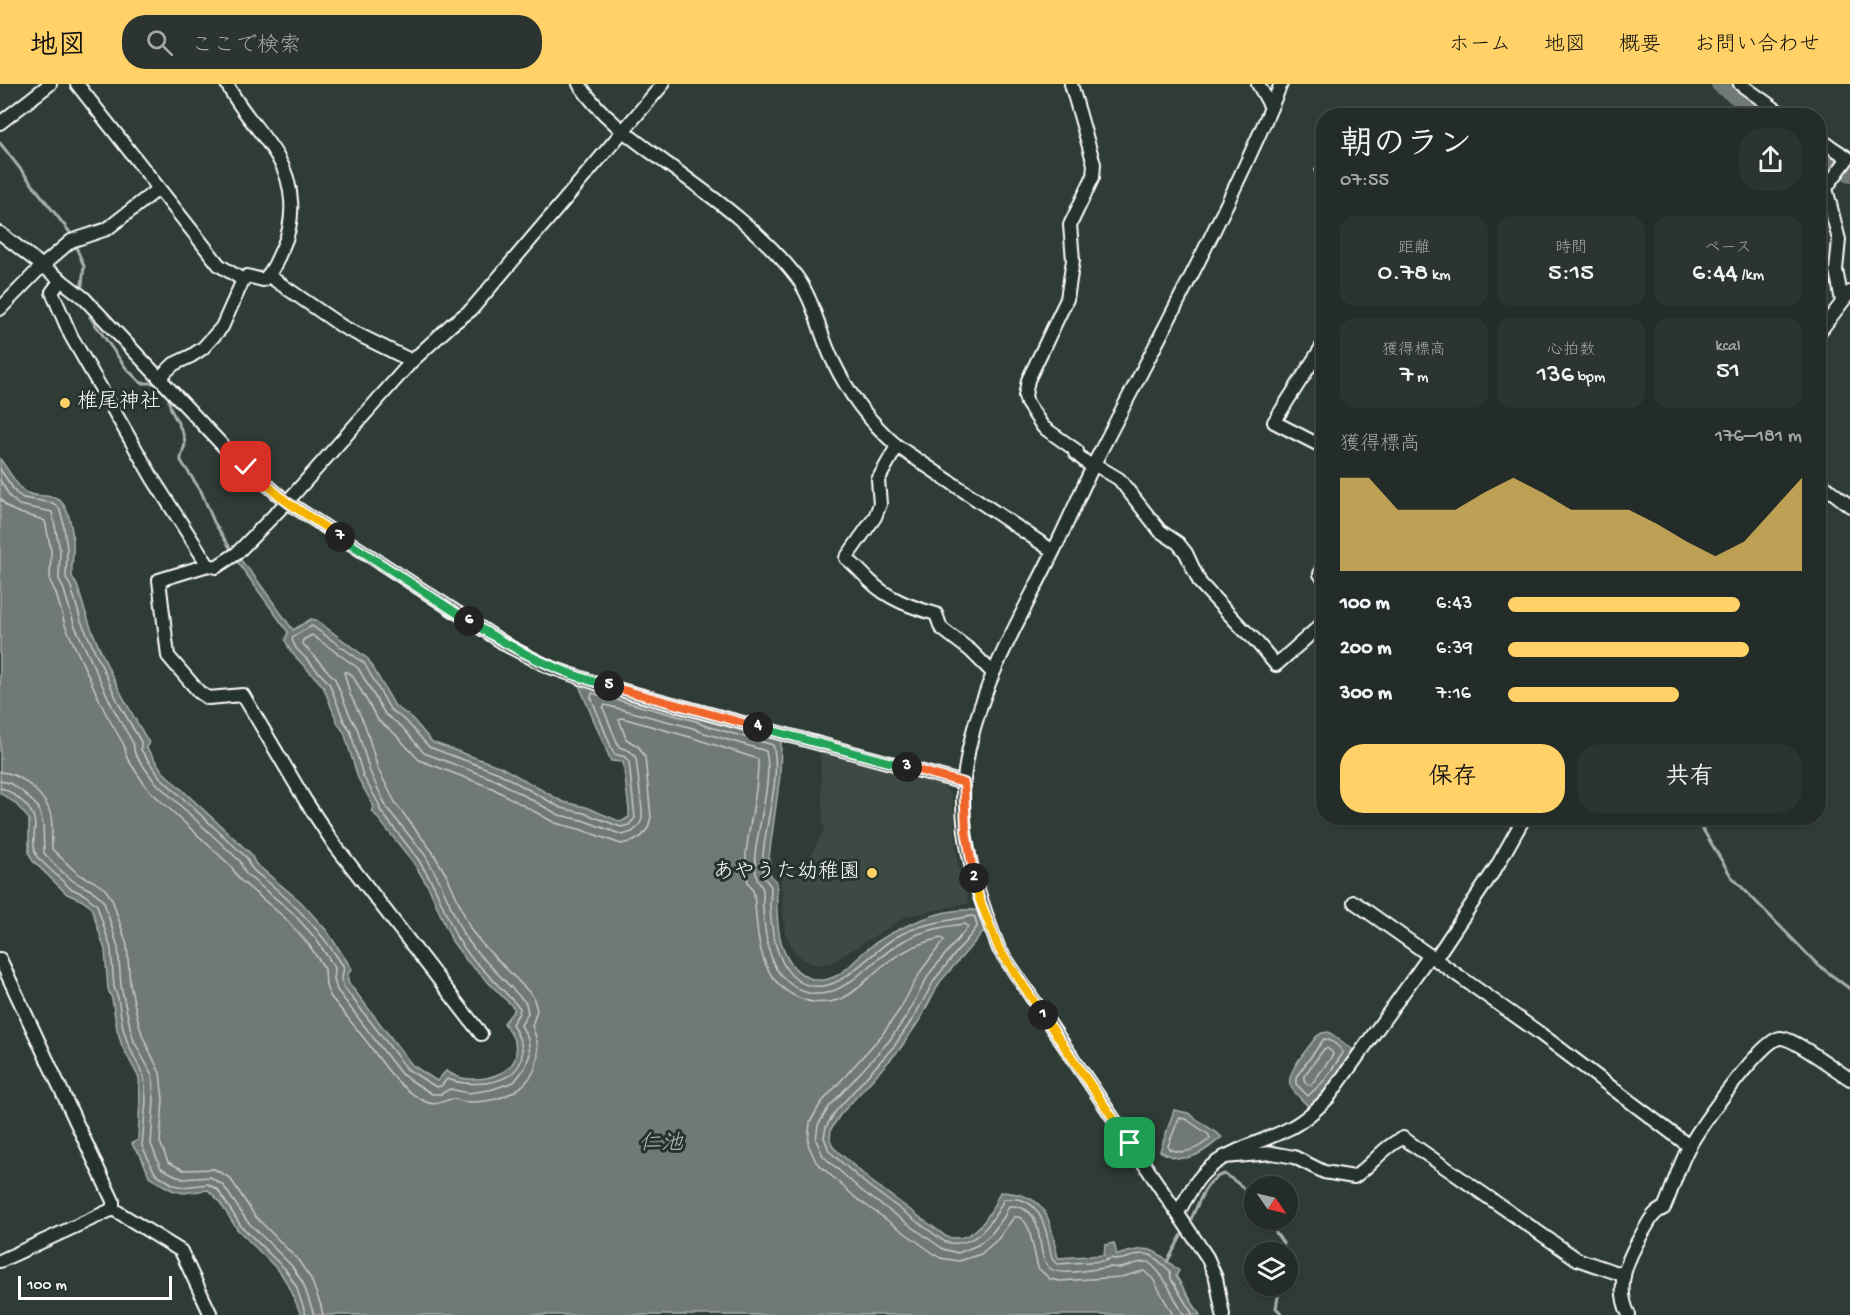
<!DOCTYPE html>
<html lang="ja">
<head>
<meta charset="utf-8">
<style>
	body { margin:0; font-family:"Gochi Hand","Klee One",sans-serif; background:#2b3430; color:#f1f3f6; height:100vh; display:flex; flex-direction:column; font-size:22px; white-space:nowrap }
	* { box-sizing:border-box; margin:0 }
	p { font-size:20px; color:#a3a7a8 }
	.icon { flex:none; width:33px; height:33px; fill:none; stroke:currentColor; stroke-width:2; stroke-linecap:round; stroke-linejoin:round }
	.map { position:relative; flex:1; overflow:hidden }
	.drawer { position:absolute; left:1316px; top:24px; width:510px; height:717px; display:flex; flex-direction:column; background:#232c28; border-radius:24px; box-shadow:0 2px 4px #0004,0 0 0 2px #404845 }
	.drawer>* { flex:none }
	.needle { width:39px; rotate:124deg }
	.controls { position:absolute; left:1244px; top:1092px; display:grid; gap:12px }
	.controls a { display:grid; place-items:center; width:54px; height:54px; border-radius:50%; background:#232c28; box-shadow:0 2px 4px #0004,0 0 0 2px #404845; font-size:30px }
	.scale { position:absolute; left:18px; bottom:15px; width:154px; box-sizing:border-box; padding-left:6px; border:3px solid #fff; border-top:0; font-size:16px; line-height:21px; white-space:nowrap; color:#fff; -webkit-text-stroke:4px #26332d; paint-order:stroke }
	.pin { position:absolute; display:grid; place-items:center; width:51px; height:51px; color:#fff; margin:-26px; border-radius:12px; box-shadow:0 3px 9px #0006 }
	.km { position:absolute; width:30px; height:30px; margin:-15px; border-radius:50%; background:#222; color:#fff; font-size:16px; line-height:30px; text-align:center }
	.round { display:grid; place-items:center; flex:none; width:63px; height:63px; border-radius:24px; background:#2b3430 }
	.summary { display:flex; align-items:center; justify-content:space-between; height:102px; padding:0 24px }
	h1 { font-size:33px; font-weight:600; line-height:45px }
	.metrics { display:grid; grid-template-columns:repeat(3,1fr); gap:9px; height:102px; padding:6px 24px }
	.metrics div { display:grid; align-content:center; border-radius:15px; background:#2b3430; text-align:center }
	.metrics b { font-size:26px; font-weight:600 }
	.metrics small { font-size:16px; font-weight:400 }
	.metrics p { font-size:16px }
	.chart { height:168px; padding:12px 24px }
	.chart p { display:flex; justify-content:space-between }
	.chart svg { width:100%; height:108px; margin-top:6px; fill:#ffd166; opacity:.7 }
	.cta { display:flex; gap:12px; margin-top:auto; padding:12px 24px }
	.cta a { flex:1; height:69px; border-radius:24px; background:#ffd166; color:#111; font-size:24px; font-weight:600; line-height:69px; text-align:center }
	.cta a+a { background:#2b3430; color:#f1f3f6 }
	ul { padding:0 24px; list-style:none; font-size:20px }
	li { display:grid; grid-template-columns:96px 72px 1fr; align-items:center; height:45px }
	li i { height:15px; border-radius:8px; background:#ffd166 }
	header { display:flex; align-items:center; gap:36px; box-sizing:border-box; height:84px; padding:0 30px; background:#ffd166; color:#111 }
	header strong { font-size:28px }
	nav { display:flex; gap:33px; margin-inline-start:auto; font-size:21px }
	.search { width:420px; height:54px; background:#2b3430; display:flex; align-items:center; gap:15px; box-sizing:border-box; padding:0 21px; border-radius:24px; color:#a3a7a8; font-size:22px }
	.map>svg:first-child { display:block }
	.built { fill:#3c4842 }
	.water { fill:#707975; stroke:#a9afac; stroke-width:1.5 }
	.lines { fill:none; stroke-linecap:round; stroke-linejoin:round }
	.shore { stroke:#c6c9c8; stroke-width:1.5 }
	.stream { stroke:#a9afac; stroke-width:3 }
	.river { stroke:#707975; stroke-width:18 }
	.minor-casing { stroke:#fff; stroke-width:16 }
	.minor { stroke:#26332d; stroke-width:12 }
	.split-1-casing { stroke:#fff; stroke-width:12 }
	.split-2-casing { stroke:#fff; stroke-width:12 }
	.split-3-casing { stroke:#fff; stroke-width:12 }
	.split-4-casing { stroke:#fff; stroke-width:12 }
	.split-5-casing { stroke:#fff; stroke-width:12 }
	.split-6-casing { stroke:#fff; stroke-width:12 }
	.split-7-casing { stroke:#fff; stroke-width:12 }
	.split-8-casing { stroke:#fff; stroke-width:12 }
	.split-1 { stroke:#f5b400; stroke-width:8 }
	.split-2 { stroke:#f5b400; stroke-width:8 }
	.split-3 { stroke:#f0652b; stroke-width:8 }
	.split-4 { stroke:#22a559; stroke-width:8 }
	.split-5 { stroke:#f0652b; stroke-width:8 }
	.split-6 { stroke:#22a559; stroke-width:8 }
	.split-7 { stroke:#22a559; stroke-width:8 }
	.split-8 { stroke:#f5b400; stroke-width:8 }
	.poi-dot { fill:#ffd166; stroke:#26332d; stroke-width:2 }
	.labels { text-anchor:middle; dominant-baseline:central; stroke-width:6; stroke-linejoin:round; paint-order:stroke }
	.poi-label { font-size:21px; fill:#fff; stroke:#26332d; text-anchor:start }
	.water-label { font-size:22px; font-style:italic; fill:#b8bcba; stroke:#26332d }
</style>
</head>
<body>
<header>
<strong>地図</strong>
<div class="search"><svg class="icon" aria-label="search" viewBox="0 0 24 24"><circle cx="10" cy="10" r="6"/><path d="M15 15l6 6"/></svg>ここで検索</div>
<nav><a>ホーム</a><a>地図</a><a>概要</a><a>お問い合わせ</a></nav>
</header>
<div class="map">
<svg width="1850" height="1231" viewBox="0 0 1850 1231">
	<rect width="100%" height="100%" fill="#2f3b35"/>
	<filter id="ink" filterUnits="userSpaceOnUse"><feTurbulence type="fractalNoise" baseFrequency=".0167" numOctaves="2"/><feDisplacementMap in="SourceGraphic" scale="12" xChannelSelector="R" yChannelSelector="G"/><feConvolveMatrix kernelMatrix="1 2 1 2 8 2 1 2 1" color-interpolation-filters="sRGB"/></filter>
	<g filter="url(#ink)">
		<path class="built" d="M820,668L941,701L946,705L951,710L953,718L957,777L969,819L907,832L831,879L817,881L805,877L793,866L785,849L781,796L782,783L799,787L806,781L825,744L823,742Z"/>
		<g class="water">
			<path d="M0,375C6,382 19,405 25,408C36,415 54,408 63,420C71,431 74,455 73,469C73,476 71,485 72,492C73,496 77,500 78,504C93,559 120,610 149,659L146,663L163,688L251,770L255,779L301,818L327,847L352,885L348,890V898L412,981L437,997L446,987C453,991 460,995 469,995C487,996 517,989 516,966C516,956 509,947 504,939L515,925L466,876L452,857L429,804L413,778L372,727L374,723L358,694L344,648L338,640L323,602L291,568L285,556L288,548L236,476L239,474L255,493L293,546L311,535L316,536L368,575L395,622L411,633L432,658L501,683L563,718L586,723L621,738L629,733V726L623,678L611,677L578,599L781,657L780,692L769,773L770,790L777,799C776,830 775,878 807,893C815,897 825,897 834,893C846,888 855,876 865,867C890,846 946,820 979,827L985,846L940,898L919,937L900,965L840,1031L831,1045L830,1055L833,1063L871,1097L947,1153C974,1160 991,1130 1000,1108C1049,1110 1049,1134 1058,1174L1104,1171L1105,1161L1114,1159L1117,1171C1152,1161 1152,1163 1179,1187L1176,1192L1200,1231H301L290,1204L280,1188L237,1145L219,1117L208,1106L183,1109L172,1106L150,1094L140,1070L134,1064L132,1059L138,1056L140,1015L139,994L122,962L117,945L112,915L108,905L105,866L91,823L81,816L67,810L32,776L29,769V735L15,719L0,709Z"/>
			<path d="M1329,948L1353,966L1329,1001L1309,1023C1303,1017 1293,1008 1290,1001C1286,988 1309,963 1317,952L1322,949Z"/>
			<path d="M1174,1026L1188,1029L1222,1053C1201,1070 1186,1083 1160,1067Z"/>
		</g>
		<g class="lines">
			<g class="shore">
				<path d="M0,385L16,409L23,414L53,419L59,424L63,437L67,465L66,494L71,503L81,537L119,620L141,658V666L159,692L247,774C249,785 259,791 268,798C300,825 321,848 344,883L342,894L343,902L407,985L436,1003L441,1002L447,995C471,1004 524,1002 522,966C522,957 516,948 512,940L519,929L520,924L470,872L457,854L434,802L418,775L380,726L379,720L363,692L350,646L344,637L329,599L296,564L292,556L294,552L312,542L364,579L390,625L407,638L429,663L499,689L561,724L584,729L621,743L629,741L635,734L629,678L625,673L614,670L591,613L592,609L696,637L703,641L773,661C782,694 764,740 763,774C763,779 762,787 764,792C765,797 770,799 771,803C771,809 770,816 770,822C771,853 781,907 823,902C847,900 875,864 898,852C921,839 947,837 972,832L975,833L977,843L935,895L914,933L895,961L835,1028L826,1043L824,1053L829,1067L867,1101L945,1158C974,1166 993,1138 1004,1115C1043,1109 1046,1148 1052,1175L1057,1180L1104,1177L1111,1174C1124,1180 1136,1166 1150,1171C1157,1174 1164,1182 1170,1187L1171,1195L1193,1231"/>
				<path d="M0,396L10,413L19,421L52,428L60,466L59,495L64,506L74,540L113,624L133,659L135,670L154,697L240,777L245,789L292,828L316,855L335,884L334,895L337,906L401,990L432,1010H441L450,1005L468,1009L490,1006L514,998L525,984L530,970L528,955L521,941L528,929L526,919L476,867L463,850L440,798L425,771L387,724L370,688L357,644L351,634L335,595L302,559L303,556L312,551L358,584L385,630L402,643L424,669L496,696L559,731L582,736L623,751L632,748L639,742L642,735V726L636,674L630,667L619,663L603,624L605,621L693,644L701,648L766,667C773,696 758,741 755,771C755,778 755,788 757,794C758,799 762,801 763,806C764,812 762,818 763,824C764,842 768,877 780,890C825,941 862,882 900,859C918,848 944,842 965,840L968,843L929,890L908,930L889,957L829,1023L818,1041L816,1056L823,1072L862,1107L943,1165L958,1169L978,1161L992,1149L1004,1133L1009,1122C1051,1121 1032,1173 1051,1185C1063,1193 1098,1184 1111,1183C1114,1183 1117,1184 1120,1184C1130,1182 1138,1177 1148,1178C1165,1190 1173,1213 1184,1231"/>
				<path d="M0,414C11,432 28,429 45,437L51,466L50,497L56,509L65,541L105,628L124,661L127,674L147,704L231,782L239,795L285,834L309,861L325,885L326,902L330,912C343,928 357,945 370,962C386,984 399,1004 424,1017C438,1024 443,1015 454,1015C459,1016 463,1018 468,1018C515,1019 553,991 532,942L537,926L533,912L483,861L471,846L448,794L432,767L396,720L378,685L365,641L350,610L344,588H347L352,591L378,636L395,650L419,676L492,704L555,739L579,745L621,760L634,757L642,752L648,744L651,733L645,673L639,663L626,655L619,635L622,634L690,653L758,675C759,707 749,738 746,770C746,778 746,790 748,798C750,802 753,805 754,810C758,848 756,894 797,913C811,920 826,920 841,915C856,909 868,894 880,884C898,869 919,859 941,854L944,856L921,887L900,925L882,951L821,1019L810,1038L808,1060L816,1078L856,1114L940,1174L959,1177L981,1170L998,1155L1014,1133H1019L1025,1138L1029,1145L1038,1184L1050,1195L1060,1197L1121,1193L1144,1187L1153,1195L1173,1231"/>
				<path d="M0,688C20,688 47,712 51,732C53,743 51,754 52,765L78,790L93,797L105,805L112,815L127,861L130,900L139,940L143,953L160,989L163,1016L160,1058L168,1078L184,1086L214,1085L230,1094L255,1132L298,1176L311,1195L321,1222L323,1231"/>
				<path d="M0,697L10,699L24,709L38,723L43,740L44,769C52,778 62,789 72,796C83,804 96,805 104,818L118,863L121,902L130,942L134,957L152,991L154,1016L151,1060L161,1084L183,1095L210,1093L223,1101L247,1137L291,1181L303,1199L314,1231"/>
				<path d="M0,704C7,705 11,709 17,713C49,738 26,748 37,773L70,804L85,811L97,821L111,865L114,903L118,914L123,944L128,960L144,993L146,1016L142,1062L155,1089L174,1101L183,1103L208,1100L218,1106L241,1142L285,1185L296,1202L306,1231"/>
				<path d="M1324,955C1330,955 1341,963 1343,969L1324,997L1308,1012L1296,1000V993Z"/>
				<path d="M1327,964L1332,968L1333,971L1311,1001H1308L1304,996V992L1324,965Z"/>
				<path d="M1179,1034L1186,1035L1209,1051L1210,1055C1197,1065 1184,1072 1169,1065L1168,1062Z"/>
			</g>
			<g class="stream">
				<path d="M0,31L40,0"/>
				<path d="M0,59L72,151"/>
				<path d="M76,163L84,182L82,201"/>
				<path d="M90,233L126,284L141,299H155L169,314C168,329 184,342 185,359C185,365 180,370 181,377L201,407L214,438L232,467"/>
				<path d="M1696,734L1731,792L1818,881L1850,905"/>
				<path d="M1267,1136L1283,1159L1286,1168"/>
				<path d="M1189,1139C1198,1123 1204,1095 1224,1090C1236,1097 1246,1104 1254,1116"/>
				<path d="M1167,1178L1184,1147"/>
				<path d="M1280,1202L1276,1224L1283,1231"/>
			</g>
			<g class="river">
				<path d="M1720,0L1764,32"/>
				<path d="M1818,68L1850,89"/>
			</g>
			<defs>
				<g id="minor">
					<path d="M77,0L219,181L243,196L247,192L263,196C273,189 277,175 282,165C296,136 294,99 277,72C262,47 240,27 227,0"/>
					<path d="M579,0C602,34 633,55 666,79C711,112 761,147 796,192C814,216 819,248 832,275C849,311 868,336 897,362L1053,467"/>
					<path d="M1071,0L1094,80L1093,93L1070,141L1073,176L1067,215L1028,296L1025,312L1027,319L1043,343L1077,367L1075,369L1087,379L1094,380L1119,395L1160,447L1178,459L1186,469L1200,499L1243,545L1255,556L1276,581L1323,539"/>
					<path d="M1258,0L1271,23"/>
					<path d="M1740,0L1785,32"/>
					<path d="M0,39L50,0"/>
					<path d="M1818,54L1848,74L1826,104L1839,156L1836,186L1842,217"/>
					<path d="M1322,88H1323"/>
					<path d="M0,149L84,214L226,365L287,418L510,563L547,582L599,600L964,699"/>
					<path d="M269,192L343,243L412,277"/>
					<path d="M61,196L52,208L71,252L153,395L208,481"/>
					<path d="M0,225L43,181L71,157L107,145L158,105"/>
					<path d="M1818,250L1850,208"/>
					<path d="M1323,261L1274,338L1323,363"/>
					<path d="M159,294L174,280L191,272L203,264L222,243L243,196"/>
					<path d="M897,362L878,396L880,420L875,433L846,474C855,481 862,489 870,497C888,515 911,523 936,530L941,544L971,567L993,589"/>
					<path d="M1818,397L1850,422"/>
					<path d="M1323,481L1320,490L1323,494"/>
					<path d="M1354,818L1538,948L1689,1062"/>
					<path d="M0,875L113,1117V1125"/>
					<path d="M1435,875L1497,782L1524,734"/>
					<path d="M481,950L334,760L305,716L243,611L208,614L199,608L168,572L159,496L208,481L216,483L236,470L287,418L412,277L451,241L471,226L663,0"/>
					<path d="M1224,1073L1272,1069L1294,1073L1324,1088L1354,1093C1371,1082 1384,1062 1403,1054L1577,1175L1623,1191"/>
					<path d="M113,1125L181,1167L211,1231"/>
					<path d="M1178,1129C1184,1118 1190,1107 1197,1097C1219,1067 1257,1061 1288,1045C1303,1038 1316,1026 1328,1014L1430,871"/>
					<path d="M0,1177L113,1125"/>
					<path d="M1223,1231L1216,1194L1207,1173L999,865C978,811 958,754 964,695C973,611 1017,542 1053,468C1068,438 1081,407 1095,378C1159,253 1227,130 1281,0"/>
					<path d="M1629,1231C1614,1201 1628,1174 1643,1148C1650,1137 1652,1129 1664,1124C1673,1104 1679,1080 1690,1061C1701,1042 1761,956 1780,954C1793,953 1837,987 1850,995"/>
				</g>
			</defs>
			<use href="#minor" class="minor-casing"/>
			<use href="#minor" class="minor"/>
		</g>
	</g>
	<g class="lines" filter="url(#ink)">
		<defs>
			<path id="split-1" d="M1043,931L1130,1059"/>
			<path id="split-2" d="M974,794L979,814L999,865L1043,931"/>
			<path id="split-3" d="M907,683L964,699L966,747L974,794"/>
			<path id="split-4" d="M758,643L907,683"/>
			<path id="split-5" d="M609,602L758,643"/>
			<path id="split-6" d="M469,537C514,566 557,588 609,602"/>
			<path id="split-7" d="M340,453L469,537"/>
			<path id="split-8" d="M246,383L287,418L340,453"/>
		</defs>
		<use href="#split-1" class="split-1-casing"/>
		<use href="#split-2" class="split-2-casing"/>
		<use href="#split-3" class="split-3-casing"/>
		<use href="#split-4" class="split-4-casing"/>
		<use href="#split-5" class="split-5-casing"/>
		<use href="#split-6" class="split-6-casing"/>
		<use href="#split-7" class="split-7-casing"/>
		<use href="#split-8" class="split-8-casing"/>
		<use href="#split-1" class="split-1"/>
		<use href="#split-2" class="split-2"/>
		<use href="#split-3" class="split-3"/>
		<use href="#split-4" class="split-4"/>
		<use href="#split-5" class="split-5"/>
		<use href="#split-6" class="split-6"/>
		<use href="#split-7" class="split-7"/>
		<use href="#split-8" class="split-8"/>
	</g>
	<g class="poi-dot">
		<circle cx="65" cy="319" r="6"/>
		<circle cx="872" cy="789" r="6"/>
	</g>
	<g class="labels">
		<g class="poi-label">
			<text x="77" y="319">椎尾神社</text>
			<text x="860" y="789" text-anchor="end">あやうた幼稚園</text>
		</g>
		<g class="water-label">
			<text x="661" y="1061">仁池</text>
		</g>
	</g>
</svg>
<div class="controls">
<a><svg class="needle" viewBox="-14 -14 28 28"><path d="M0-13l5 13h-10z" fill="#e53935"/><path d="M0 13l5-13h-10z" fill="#a3a7a8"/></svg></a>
<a><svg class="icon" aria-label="layers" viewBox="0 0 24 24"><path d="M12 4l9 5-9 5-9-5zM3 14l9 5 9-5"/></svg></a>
</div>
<div class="scale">100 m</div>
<div class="pin" style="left:1130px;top:1059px;background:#1e9e55"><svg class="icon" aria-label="arrive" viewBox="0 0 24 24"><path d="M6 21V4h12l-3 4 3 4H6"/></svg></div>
<div class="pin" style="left:246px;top:383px;background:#d93025"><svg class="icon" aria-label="check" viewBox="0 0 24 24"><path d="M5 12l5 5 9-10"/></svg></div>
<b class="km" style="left:1043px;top:931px">1</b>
<b class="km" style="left:974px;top:794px">2</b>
<b class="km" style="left:907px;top:683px">3</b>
<b class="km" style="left:758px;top:643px">4</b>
<b class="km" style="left:609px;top:602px">5</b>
<b class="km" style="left:469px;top:537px">6</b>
<b class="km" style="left:340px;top:453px">7</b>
<section class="drawer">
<div class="summary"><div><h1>朝のラン</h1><p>07:55</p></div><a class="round"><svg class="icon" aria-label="share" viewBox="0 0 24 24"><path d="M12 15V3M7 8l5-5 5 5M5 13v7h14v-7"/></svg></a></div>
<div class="metrics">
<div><p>距離</p><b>0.78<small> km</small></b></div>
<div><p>時間</p><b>5:15</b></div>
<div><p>ペース</p><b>6:44<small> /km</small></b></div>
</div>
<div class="metrics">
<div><p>獲得標高</p><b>7<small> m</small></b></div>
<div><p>心拍数</p><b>136<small> bpm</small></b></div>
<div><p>kcal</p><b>51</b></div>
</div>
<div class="chart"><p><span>獲得標高</span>176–181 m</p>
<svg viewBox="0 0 160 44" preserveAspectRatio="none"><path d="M0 44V6L10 6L20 19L30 19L40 19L50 12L60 6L70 12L80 19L90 19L100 19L110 25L120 32L130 38L140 32L150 19L160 6V44z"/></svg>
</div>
<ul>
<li><b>100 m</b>6:43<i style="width:79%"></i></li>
<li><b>200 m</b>6:39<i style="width:82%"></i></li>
<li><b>300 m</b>7:16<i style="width:58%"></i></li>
</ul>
<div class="cta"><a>保存</a><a>共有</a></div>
</section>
</div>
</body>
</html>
